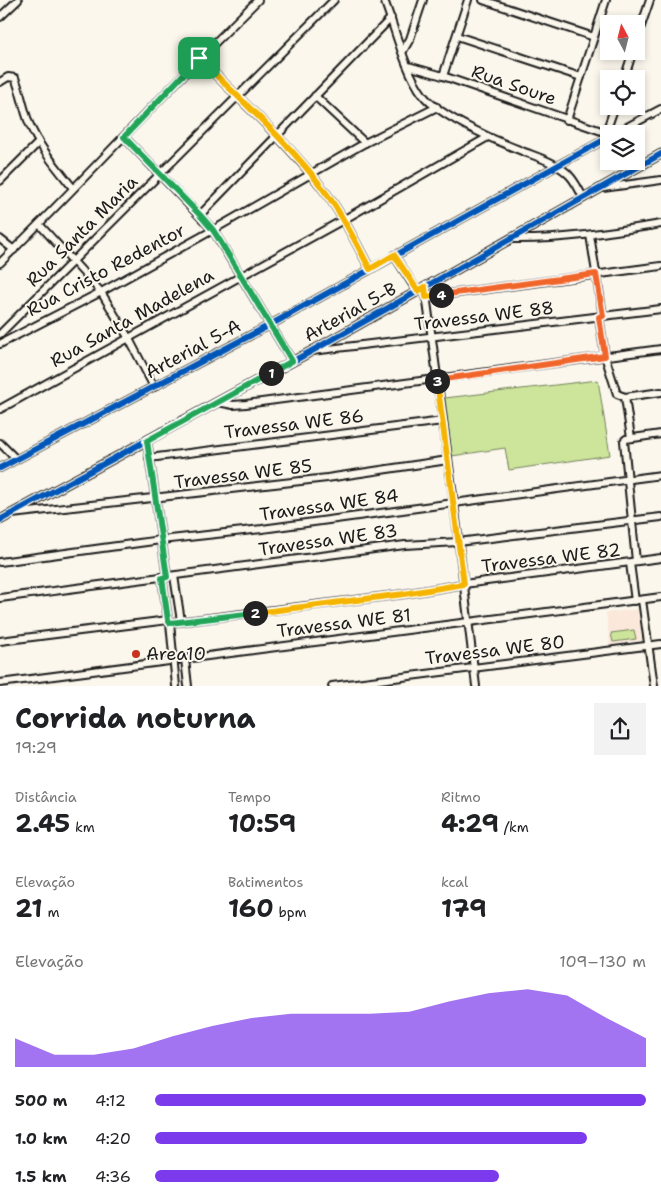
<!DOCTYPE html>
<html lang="pt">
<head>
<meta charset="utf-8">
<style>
	body { margin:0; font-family:"Shantell Sans",sans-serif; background:#f2f2f2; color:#202124; height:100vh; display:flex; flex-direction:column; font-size:19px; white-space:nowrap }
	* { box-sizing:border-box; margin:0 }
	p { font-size:16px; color:#757577 }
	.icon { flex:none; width:28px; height:28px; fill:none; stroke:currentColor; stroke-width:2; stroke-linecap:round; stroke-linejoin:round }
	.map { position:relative; height:686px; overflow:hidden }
	.details { display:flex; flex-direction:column; background:#fff; flex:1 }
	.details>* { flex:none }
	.needle { width:32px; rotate:353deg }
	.buttons { position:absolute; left:600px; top:15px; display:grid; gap:10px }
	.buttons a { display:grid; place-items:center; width:45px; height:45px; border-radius:0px; background:#fff; box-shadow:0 2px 8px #0003; font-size:25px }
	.pin { position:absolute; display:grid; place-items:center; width:42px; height:42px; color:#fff; margin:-21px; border-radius:10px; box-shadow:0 2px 8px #0006 }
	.km { position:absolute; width:25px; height:25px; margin:-12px; border-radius:50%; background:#222; color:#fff; font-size:14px; line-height:25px; text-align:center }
	.round { display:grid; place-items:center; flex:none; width:52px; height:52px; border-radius:0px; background:#f2f2f2 }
	.overview { display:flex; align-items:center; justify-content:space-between; height:85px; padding:0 15px }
	h1 { font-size:28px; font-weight:700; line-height:38px }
	.figures { display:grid; grid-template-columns:repeat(3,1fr); gap:8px; height:85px; padding:5px 15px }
	.figures div { display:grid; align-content:center }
	.figures b { font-size:25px; font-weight:700 }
	.figures small { font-size:14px; font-weight:400 }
	.figures p { font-size:14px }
	.chart { height:140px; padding:10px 15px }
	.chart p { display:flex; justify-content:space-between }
	.chart svg { width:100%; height:90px; margin-top:5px; fill:#7c3aed; opacity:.7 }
	ul { padding:0 15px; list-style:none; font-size:16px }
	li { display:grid; grid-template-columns:80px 60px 1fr; align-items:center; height:38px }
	li i { height:12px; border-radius:6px; background:#7c3aed }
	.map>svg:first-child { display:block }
	.built { fill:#fbe8da }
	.green { fill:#cce59b; stroke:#74805c }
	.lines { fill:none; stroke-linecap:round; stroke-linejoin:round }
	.minor-casing { stroke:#1c1c1c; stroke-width:10 }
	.major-casing { stroke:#1c1c1c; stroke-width:11 }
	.minor { stroke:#fbf7ec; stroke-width:6 }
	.major { stroke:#faddab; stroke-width:8 }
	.cycleway-casing { stroke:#fbf7ec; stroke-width:9 }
	.cycleway { stroke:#0057b8; stroke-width:6 }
	.split-1-casing { stroke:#fff; stroke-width:10 }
	.split-2-casing { stroke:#fff; stroke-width:10 }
	.split-3-casing { stroke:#fff; stroke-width:10 }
	.split-4-casing { stroke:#fff; stroke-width:10 }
	.split-5-casing { stroke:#fff; stroke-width:10 }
	.split-1 { stroke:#22a559; stroke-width:6 }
	.split-2 { stroke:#22a559; stroke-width:6 }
	.split-3 { stroke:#f5b400; stroke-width:6 }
	.split-4 { stroke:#f0652b; stroke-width:6 }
	.split-5 { stroke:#f5b400; stroke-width:6 }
	.poi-dot { fill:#c8321e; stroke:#fbf7ec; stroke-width:2 }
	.labels { text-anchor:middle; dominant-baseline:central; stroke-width:4; stroke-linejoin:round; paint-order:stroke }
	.street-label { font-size:18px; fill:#1c1c1c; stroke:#fbf7ec }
	.poi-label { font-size:18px; fill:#1c1c1c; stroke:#fbf7ec; text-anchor:start }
</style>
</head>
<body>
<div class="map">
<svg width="661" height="686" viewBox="0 0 661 686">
	<rect width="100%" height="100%" fill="#fbf7ec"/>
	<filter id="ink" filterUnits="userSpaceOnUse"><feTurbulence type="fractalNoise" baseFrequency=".02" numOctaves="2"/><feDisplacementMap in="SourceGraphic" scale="10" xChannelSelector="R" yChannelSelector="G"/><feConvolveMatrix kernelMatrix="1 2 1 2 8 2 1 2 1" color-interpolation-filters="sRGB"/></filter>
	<g filter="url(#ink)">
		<path class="built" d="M637,609L642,640L610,645L606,613Z"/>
		<g class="green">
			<path d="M598,380L610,455L509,470L505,448L452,456L445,398Z"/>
			<path d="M634,630L636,639L613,642L611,633Z"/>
		</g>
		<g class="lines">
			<defs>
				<g id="minor">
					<path d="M384,0C395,28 405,72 423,95C439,116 496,141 522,151C537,157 558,163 569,175C575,181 579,190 583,197"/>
					<path d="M483,0L594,37"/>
					<path d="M0,17L18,0"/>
					<path d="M457,36L581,77"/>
					<path d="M636,41L650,0"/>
					<path d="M403,51L410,39L423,0"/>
					<path d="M199,58C242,102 289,143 326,193C344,217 356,243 370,269"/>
					<path d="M408,66L443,76L610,134"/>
					<path d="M443,76L468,0"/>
					<path d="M624,79L633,51"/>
					<path d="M0,82L8,77L15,78C21,92 23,108 29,123C39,147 57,168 73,188"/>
					<path d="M315,96L365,143"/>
					<path d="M567,120L606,0"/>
					<path d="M606,132L615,106"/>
					<path d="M614,134L661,109"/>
					<path d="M124,137L213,230L292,361"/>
					<path d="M0,181L39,142"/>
					<path d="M603,188L661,180"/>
					<path d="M200,215L391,18"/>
					<path d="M39,224L101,292L128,337L154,387"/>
					<path d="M590,235L603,316"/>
					<path d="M0,239L14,250"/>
					<path d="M510,239C561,240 611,232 661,224"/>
					<path d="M394,255L417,291"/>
					<path d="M0,263C87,177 170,86 258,0"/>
					<path d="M425,287L454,503L476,686"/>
					<path d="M426,297L661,266"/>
					<path d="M599,317L605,356L617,394L625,397L661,392"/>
					<path d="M0,334L334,0"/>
					<path d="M0,344L101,292L213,230L365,143L437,107"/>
					<path d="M312,351L661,309"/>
					<path d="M625,397L631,438"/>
					<path d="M218,402L233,405L246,404L661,349"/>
					<path d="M0,409L343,220L488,137"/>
					<path d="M147,441L167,577"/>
					<path d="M0,443L16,459"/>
					<path d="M149,458L443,421"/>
					<path d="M0,468L270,325L609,137"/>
					<path d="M12,514L327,478L448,460"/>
					<path d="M636,561L624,441L626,439L661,434"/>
					<path d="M0,562L161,540L262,529L661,475"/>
					<path d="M630,563L635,601"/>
					<path d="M174,576L181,621"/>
					<path d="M162,578L168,620"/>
					<path d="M0,598L405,545L458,542L661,517"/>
					<path d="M642,600L654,686"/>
					<path d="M170,623L176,686"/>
					<path d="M0,641L168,620L170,623L404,594L464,584L661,558"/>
					<path d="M185,659L188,686"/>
					<path d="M0,683L661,597"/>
					<path d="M332,686L661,644"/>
				</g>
				<path id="major" d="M0,520L310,352L661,154"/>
			</defs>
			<use href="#minor" class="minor-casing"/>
			<use href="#major" class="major-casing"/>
			<use href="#minor" class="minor"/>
			<use href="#major" class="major"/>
			<defs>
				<g id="cycleway">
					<path d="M0,468L270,325L609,137"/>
					<path d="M0,520L310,352L661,154"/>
				</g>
			</defs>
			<use href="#cycleway" class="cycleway-casing"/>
			<use href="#cycleway" class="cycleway"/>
		</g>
	</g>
	<g class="lines" filter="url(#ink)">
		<defs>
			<path id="split-1" d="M199,58L124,137L200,215L213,230L220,241L292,361L271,373"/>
			<path id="split-2" d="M255,613L170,623L168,620L162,578L167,577L147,441L271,373"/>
			<path id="split-3" d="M255,613L404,594L464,584L437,381"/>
			<path id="split-4" d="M437,381V380L605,356L599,317L603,316L596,274L441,295"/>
			<path id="split-5" d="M199,58C242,102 290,143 326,193C344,217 356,243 370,269L394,255L418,291L425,287L426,297L441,295"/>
		</defs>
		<use href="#split-1" class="split-1-casing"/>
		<use href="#split-2" class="split-2-casing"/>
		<use href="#split-3" class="split-3-casing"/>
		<use href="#split-4" class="split-4-casing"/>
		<use href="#split-5" class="split-5-casing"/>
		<use href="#split-1" class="split-1"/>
		<use href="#split-2" class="split-2"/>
		<use href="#split-3" class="split-3"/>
		<use href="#split-4" class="split-4"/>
		<use href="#split-5" class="split-5"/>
	</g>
	<circle class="poi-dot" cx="136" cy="654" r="5"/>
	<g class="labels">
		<g class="street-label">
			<text transform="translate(514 85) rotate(19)">Rua Soure</text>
			<text transform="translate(82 231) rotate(-45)">Rua Santa Maria</text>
			<text transform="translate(106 270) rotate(-28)">Rua Cristo Redentor</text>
			<text transform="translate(350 312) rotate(-29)">Arterial 5-B</text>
			<text transform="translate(484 316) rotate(-7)">Travessa WE 88</text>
			<text transform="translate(132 318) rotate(-29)">Rua Santa Madelena</text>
			<text transform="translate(193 349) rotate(-28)">Arterial 5-A</text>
			<text transform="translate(294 424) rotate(-7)">Travessa WE 86</text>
			<text transform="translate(243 474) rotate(-7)">Travessa WE 85</text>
			<text transform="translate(329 505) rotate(-8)">Travessa WE 84</text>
			<text transform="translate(328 540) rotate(-8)">Travessa WE 83</text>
			<text transform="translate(551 558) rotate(-7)">Travessa WE 82</text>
			<text transform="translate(344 623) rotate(-7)">Travessa WE 81</text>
			<text transform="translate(495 650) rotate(-7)">Travessa WE 80</text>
		</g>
		<g class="poi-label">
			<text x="146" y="654">Area10</text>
		</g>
	</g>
</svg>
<div class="buttons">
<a><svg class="needle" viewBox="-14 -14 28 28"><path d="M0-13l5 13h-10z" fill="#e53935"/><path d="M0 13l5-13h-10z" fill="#757577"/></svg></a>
<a><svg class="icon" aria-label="locate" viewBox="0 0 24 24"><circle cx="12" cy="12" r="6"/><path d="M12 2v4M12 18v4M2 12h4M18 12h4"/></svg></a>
<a><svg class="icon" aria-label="layers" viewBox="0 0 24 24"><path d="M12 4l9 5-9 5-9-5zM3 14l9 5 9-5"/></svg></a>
</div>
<div class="pin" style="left:199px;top:58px;background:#1e9e55"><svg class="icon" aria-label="arrive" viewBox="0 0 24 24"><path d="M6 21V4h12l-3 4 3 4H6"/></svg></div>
<b class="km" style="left:271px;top:373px">1</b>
<b class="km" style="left:255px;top:613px">2</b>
<b class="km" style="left:437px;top:381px">3</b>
<b class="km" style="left:441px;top:295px">4</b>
</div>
<section class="details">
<div class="overview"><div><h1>Corrida noturna</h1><p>19:29</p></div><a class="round"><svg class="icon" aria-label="share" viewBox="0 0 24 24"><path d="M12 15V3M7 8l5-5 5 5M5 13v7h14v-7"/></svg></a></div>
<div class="figures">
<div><p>Distância</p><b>2.45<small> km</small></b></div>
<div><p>Tempo</p><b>10:59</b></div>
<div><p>Ritmo</p><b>4:29<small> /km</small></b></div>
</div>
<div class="figures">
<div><p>Elevação</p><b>21<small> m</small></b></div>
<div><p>Batimentos</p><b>160<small> bpm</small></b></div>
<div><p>kcal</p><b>179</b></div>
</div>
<div class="chart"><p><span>Elevação</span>109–130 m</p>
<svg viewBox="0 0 160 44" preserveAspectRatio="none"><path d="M0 44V30L10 38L20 38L30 35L40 29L50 24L60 20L70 18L80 18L90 18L100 17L110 12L120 8L130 6L140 9L150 20L160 30V44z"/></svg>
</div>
<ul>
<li><b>500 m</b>4:12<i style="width:100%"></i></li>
<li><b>1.0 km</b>4:20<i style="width:88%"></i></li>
<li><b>1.5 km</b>4:36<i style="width:70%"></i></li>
</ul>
</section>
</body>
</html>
